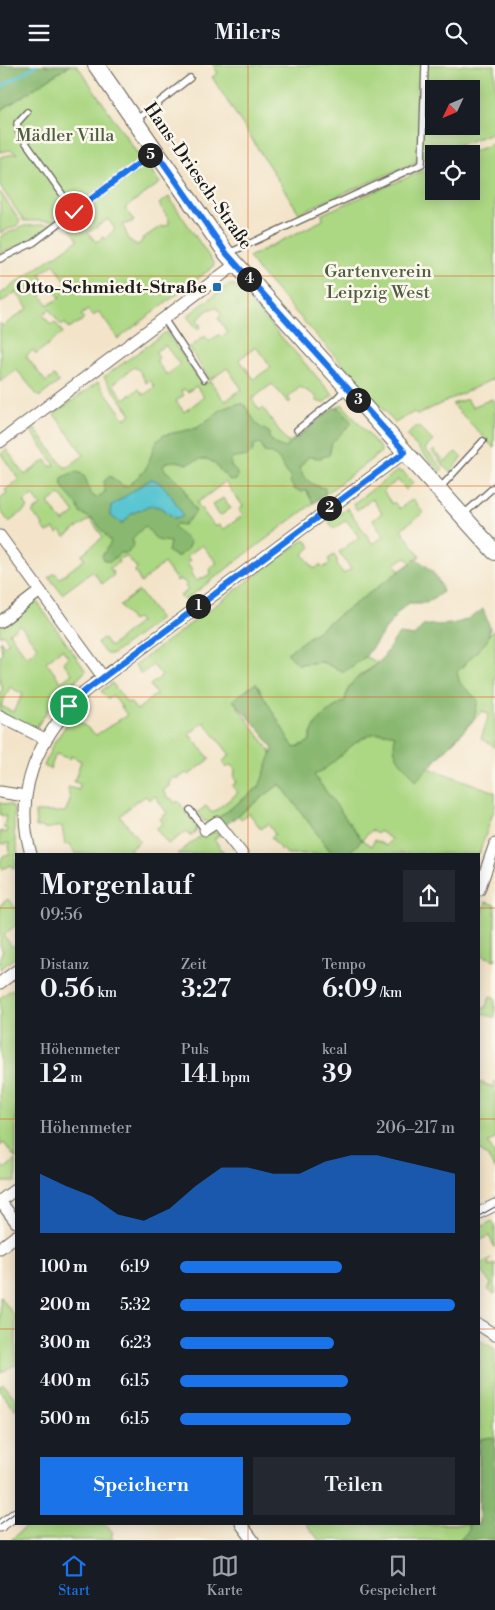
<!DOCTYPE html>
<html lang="de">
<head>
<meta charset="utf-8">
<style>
	body { margin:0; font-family:"Libre Bodoni",serif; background:#242831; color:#f1f3f6; height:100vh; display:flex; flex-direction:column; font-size:19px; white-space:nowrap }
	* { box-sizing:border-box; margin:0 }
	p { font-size:16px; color:#9ea1a6 }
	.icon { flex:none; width:28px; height:28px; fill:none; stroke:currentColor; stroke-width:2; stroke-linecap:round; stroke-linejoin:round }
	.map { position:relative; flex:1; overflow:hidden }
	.panel { position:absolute; left:15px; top:788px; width:465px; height:672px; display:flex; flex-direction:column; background:#171b24; border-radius:0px; box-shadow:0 2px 12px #0003 }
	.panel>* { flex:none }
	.needle { width:32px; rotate:226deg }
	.controls { position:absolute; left:425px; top:15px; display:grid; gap:10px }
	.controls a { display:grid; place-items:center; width:55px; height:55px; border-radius:0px; background:#171b24; box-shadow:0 2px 12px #0003; font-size:25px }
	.pin { position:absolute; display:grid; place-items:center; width:42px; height:42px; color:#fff; margin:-21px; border:2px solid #fff; border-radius:50%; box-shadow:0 1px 5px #0007 }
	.km { position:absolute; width:25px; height:25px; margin:-12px; border-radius:50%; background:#222; color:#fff; font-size:14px; line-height:25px; text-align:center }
	.round { display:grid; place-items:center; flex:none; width:52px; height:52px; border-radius:0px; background:#242831 }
	.summary { display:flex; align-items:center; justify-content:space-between; height:85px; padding:0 25px }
	h1 { font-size:28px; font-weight:600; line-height:38px }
	.stats { display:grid; grid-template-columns:repeat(3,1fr); gap:8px; height:85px; padding:5px 25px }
	.stats div { display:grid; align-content:center }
	.stats b { font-size:25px; font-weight:600 }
	.stats small { font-size:14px; font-weight:400 }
	.stats p { font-size:14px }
	.chart { height:140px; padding:10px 25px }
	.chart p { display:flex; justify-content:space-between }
	.chart svg { width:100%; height:90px; margin-top:5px; fill:#1a73e8; opacity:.7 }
	.cta { display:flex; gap:10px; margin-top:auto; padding:10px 25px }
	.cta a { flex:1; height:58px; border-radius:0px; background:#1a73e8; color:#fff; font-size:20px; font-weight:600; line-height:58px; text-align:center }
	.cta a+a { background:#242831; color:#f1f3f6 }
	ul { padding:0 25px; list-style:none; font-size:16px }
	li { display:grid; grid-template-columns:80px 60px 1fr; align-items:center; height:38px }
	li i { height:12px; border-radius:6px; background:#1a73e8 }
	header { display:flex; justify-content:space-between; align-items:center; height:65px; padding:0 25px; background:#171b24; font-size:22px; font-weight:600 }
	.tabs { display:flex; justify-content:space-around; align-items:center; height:70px; border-top:1px solid #363941; background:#171b24; font-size:14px; color:#9ea1a6 }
	.tabs a { display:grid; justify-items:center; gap:2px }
	.tabs .selected { color:#1a73e8 }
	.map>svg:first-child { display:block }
	.green { fill:#acd783; stroke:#647a50; fill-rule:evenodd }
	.forest { fill:#89b871; stroke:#526a46 }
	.water { fill:#5ac6d2; stroke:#3b7177 }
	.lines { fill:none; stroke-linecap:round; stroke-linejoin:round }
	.stream { stroke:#5ac6d2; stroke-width:3 }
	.lane-casing { stroke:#676259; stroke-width:8 }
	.street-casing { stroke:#676259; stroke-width:13 }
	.secondary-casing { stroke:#676259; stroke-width:18 }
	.lane { stroke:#fff; stroke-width:5.5 }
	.street { stroke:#fff; stroke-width:11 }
	.secondary { stroke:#fff; stroke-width:16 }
	.tram { stroke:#1c1c1c; stroke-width:1 }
	.route-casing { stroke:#fff; stroke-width:10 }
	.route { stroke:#1a73e8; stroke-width:6 }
	.grid { fill:none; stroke:#de560d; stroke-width:1; stroke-opacity:0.55 }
	.poi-dot { fill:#1f6fb2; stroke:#fbf7ec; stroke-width:2 }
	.labels { text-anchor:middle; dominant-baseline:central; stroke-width:5; stroke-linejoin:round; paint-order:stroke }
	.park-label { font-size:18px; fill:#4e5d40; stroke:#fbf7ec }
	.street-label { font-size:18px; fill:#1c1c1c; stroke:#fbf7ec }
	.poi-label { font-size:18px; font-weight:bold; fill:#1c1c1c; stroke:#fbf7ec; text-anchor:end }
</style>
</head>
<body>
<header><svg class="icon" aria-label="menu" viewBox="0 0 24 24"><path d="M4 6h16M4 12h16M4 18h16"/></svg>Milers<svg class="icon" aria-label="search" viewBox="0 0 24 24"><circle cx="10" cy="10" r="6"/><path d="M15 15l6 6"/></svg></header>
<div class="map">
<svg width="495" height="1475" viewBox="0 0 495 1475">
	<rect width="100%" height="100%" fill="#fbf7ec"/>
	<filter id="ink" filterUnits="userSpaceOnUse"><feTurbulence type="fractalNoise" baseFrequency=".02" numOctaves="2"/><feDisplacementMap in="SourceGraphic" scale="10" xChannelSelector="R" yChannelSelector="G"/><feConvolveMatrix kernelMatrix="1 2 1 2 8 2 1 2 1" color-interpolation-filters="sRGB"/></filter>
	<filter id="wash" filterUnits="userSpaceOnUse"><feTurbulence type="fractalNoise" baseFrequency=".0096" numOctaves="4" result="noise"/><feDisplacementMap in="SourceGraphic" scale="20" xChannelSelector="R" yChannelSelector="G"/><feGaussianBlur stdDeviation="1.12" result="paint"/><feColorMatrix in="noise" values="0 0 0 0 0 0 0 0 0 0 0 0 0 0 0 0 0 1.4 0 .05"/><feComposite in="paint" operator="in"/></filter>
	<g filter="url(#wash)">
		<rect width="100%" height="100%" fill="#f3e4c9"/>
		<g class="green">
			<path d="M70,0H77L144,98H146L160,118L125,143L134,156L123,160L129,175L137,180L142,177V174L161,161L163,162L169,159V155L159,139L169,132L214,199L213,202L118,274L99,247L93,251L88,245L81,250L84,254L69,264L65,258L62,261L49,244L43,250L51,260L55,257L63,268L36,289L33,285L26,291L46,317L54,311L59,317L39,332L17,305L0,317V258L3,261L28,243L16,227L0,238V229L78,175L62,152L56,156H24L0,121V92L17,88L10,85L0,87V46ZM108,154L115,164L105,174L103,172L96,177L88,168ZM54,199L67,218L55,226L60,233L48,240L36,223L44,216L40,209Z"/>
			<path d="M213,0H495V67L434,89L299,148L212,12L218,8ZM434,24H471V61H434Z"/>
			<path d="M495,78V313L417,350L414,347L395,358L256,203L249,192L323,155L322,149L434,101V126H471V89H467Z"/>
			<path d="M0,127L20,156L18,160L0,168Z"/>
			<path d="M54,159L23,179L0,189L1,171L24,161Z"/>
			<path d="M228,220H235L333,330L323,338L317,336L316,331L300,322L288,333L291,336L289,338L272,319L252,334L259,345L263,343L288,378L342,339L381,384V387L184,536L180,531L188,525L185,521L187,519L180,514L177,516L164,498L141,518L135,506L137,503L126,491L118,494L119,497L110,503L114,510L102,519L93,506L62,529L49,512L55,508L60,513L85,494L82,489L103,472L90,454L65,472L61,466L57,469L54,464L47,468L42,462L43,460L32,448L41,440L33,430L24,437L28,443L9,457L0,445V433L7,428L5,425L19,415L1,389L6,384L25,410L46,395L51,402L55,400L31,366L35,364L64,402H68L84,390L54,349L98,317L125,354L131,349L104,312L166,267L203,320L210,316L225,336L242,324L227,303L210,315L189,283L205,271L209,276L219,270L222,272L228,268L218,253L222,250L216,242L208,245L197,255L201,262L197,264L187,251ZM165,280L180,300L167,310L156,296L159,293L155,287ZM256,282L271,302L254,314L239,294ZM134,302L140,306L146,318L150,315L155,322L144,330L139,324L124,334L113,319ZM196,321L204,332L184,347L176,336L184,330L181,326L184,324L188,327ZM225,417L243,441L239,445L243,450L223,465L219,460L215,462L197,438ZM60,429L75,448L63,457L48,438ZM202,480L217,498L210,503L211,509L196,516L191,509L193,507L187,498L190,496L187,491Z"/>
			<path d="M467,334L472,342L492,334L495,339L494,383L452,339Z"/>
			<path d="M415,362H419L433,376L425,384L443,404L440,407L407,371Z"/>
			<path d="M434,385L445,397L456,387L462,393L450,408L432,387Z"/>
			<path d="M397,406L403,407L413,418L406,425L398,415L383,426L392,439L394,437L399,444L413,434L423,448L401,464L420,491L411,498L405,492L395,499L400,506L288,588L298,599L322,597L344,606L365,592L379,598C362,609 348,615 345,636C327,646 313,656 309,677L293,683L281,663L233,635L283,704L218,753L210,757L204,756L198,747L206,741L212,748L238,728L232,721L237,717L234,713L235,705L231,700L226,703L222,697L230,690L204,657L189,669L210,694L189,710L186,708L178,714L176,712L168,717L170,720L163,726L169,734L171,733L175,738L178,736L197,761L196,767L190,771L187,766L168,779L156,764L163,758L160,754L167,748L155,731L149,735L146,731L138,736L137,735L120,751L140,776L130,784L132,789H75L70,779L65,780L62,761L44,764L43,762H36L35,747H65L70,736L68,722L79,725L80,719L74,717L81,696L71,691L70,694L56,689L50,704L44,701L53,679L73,651L96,670L127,650L113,630L108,634L101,626L112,618L127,638L130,637L137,645L156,629L150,620L162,611L153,600L141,609L135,600L305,474L311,482L303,489L314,504L320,500L323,503L330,498L328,494L334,490L337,495V500L344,509L351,504L339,487L359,472L346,455L334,464L329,457L347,443L373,479L384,471L373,455L382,448L372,434L357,445L353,439Z"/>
			<path d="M223,433L231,443L220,451L212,440Z"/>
			<path d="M139,526L160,554L113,589H106L97,578L103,573L110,582L140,557L137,553L132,556L120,540Z"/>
			<path d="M35,534L86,606L55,635L35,664L0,647V629L3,622L0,619V590L2,588L0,575L4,581L9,577L3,569L0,571V561ZM20,560L37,582L27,592L9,568ZM62,584L69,593L63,597L72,609L61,617L46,597ZM10,622L23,629L13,647L1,641Z"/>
			<path d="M495,565V683L490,678L481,674L489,649L482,646L429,703L495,727V742L479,789H348L311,706ZM371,765L377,769L379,766L391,774L386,781L375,775L371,781L362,775Z"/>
			<path d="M280,719L330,785L334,789H287L283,784L281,785L271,772L275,769L268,759L261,764L249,748L241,754L238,750Z"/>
			<path d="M0,738L11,740L14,744V768L18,789H16V803L14,804L12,800L2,804L0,798L3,791L10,790L9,778L0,780V766L6,768L7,764L4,763L6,751L0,750Z"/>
			<path d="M207,766L221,769L214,774L225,789H177Z"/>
			<path d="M8,834L16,843V860L4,870L12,882L16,879V892L0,904V891L3,886L0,881V840Z"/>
			<path d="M486,837L495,840V895L479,889V857Z"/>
			<path d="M12,924L16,929V1094L4,1078L0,1081V933Z"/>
			<path d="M490,931L495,933V953L479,947V941L485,944Z"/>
			<path d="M495,1016V1074L488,1078L495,1090V1105L487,1091L479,1085V1017L493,1022Z"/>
			<path d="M16,1095V1117H2L0,1114V1098L4,1104Z"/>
			<path d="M492,1156L495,1161V1183L489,1171L479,1176V1163Z"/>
			<path d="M491,1193L488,1197L490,1201L495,1198V1229L488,1225L491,1219L479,1202V1200Z"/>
			<path d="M0,1231L16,1253V1302L14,1300L1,1308Z"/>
			<path d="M479,1275L495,1284V1377L479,1399Z"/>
			<path d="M3,1319L16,1334V1346L0,1326V1322Z"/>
			<path d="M28,1459H106L113,1468L111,1471L114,1475H11Z"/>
			<path d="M306,1459H470L472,1475H319Z"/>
		</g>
		<g class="forest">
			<path d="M0,0H70L0,46Z"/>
			<path d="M237,339H244L258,361L269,367V373L277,380L285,383L333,343H340L352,358L332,378L329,390L320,393L308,392L299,403C303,414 314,422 325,423V429L313,438L306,425L302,427L294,424L290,417L291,412C280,402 282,389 264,387L260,378L254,380C253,394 242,391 231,394V402C236,405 239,409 236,415L231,416C212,401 215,386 187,399L177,396L167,397L163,401L165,405L185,422C185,430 193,438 196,447L184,460L177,459L174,462L190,477L187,485L177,492L168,487L170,477L157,475L145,461L132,474L134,479L128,488H120L110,497L104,495L102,491L111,477L94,455L80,448C78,434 58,426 62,413C86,398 85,416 92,430L97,433L105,427L104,416L110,411L123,421H128L145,405L157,376L164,370L197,363L222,344Z"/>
			<path d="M416,494C430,502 439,512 443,527L426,538H409L399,546L365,592L344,607L322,597L298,599L287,588Z"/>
			<path d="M483,544L490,563L487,576L457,607L460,618L478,635L474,654L416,716C404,696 391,697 395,670C358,659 344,696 314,710L362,775L348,789H334L330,786L280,719L224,761L218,753L259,722L273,684L260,665L233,635L256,618L294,683L309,677C313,656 327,646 345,636C349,611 362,613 378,598C386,591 391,578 399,569L414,571L424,560C449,560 463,560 483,544Z"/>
			<path d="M491,1372L495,1373V1475H460L468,1466V1459H479V1380L481,1374Z"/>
		</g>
		<path class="water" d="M151,414C165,416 176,439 183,450L182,452L174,453L162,443L150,440L131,449L122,459L110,450L111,441Z"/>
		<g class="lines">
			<path class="stream" d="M0,23L36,0"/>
		</g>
	</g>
	<g filter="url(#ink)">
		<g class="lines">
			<defs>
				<g id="lane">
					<path d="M27,47L17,58L19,68L75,147"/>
					<path d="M136,55L190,13"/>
					<path d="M229,188L422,99L425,0"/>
					<path d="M0,194L33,178L155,86"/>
					<path d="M164,254L204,314"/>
					<path d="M297,365L336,334L345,324"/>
					<path d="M440,423L483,376"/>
					<path d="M464,449L495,421"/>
					<path d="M190,745L205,765"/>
				</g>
				<g id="street">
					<path d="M0,377L236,199"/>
					<path d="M0,471L103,612"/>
					<path d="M0,557L40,526"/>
					<path d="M0,651L45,674"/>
					<path d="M0,727L25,731"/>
					<path d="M205,765L217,757L242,789"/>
					<path d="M31,789C12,725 40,670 85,626L405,387"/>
					<path d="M479,825L495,779"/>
					<path d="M0,918L16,906"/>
					<path d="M0,1136L16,1157"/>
					<path d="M0,1136L16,1124"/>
					<path d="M479,1148L495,1140"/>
					<path d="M0,1183L16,1171"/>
					<path d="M479,1260L495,1270"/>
					<path d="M241,1459L253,1475"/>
					<path d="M0,1461L16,1449"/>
				</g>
				<path id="secondary" d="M96,0L227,189L495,487"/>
			</defs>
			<use href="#lane" class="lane-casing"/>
			<use href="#street" class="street-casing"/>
			<use href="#secondary" class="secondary-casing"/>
			<use href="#lane" class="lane"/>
			<use href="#street" class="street"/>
			<use href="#secondary" class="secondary"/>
			<g class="tram">
				<path d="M479,1151L495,1142"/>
				<path d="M0,1459L16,1447"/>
			</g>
		</g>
	</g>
	<g class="lines" filter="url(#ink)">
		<defs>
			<path id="route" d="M69,641L85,626L405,387L227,189L155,86L74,147"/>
		</defs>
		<use href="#route" class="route-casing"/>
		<use href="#route" class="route"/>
	</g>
	<path class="grid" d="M248,0V789M0,211H495M0,421H495M0,632H495M0,843H16M479,843H495M0,1054H16M479,1054H495M0,1264H16M479,1264H495M248,1459V1475"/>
	<rect class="poi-dot" x="212" y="217" width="10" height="10" rx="2.5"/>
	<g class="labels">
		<g class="park-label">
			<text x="65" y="70">Mädler Villa</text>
			<text x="378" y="206">Gartenverein<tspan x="378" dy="21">Leipzig West</tspan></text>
		</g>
		<g class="street-label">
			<text transform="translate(198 111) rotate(55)">Hans-Driesch-Straße</text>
		</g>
		<g class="poi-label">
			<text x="207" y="222">Otto-Schmiedt-Straße</text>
		</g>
	</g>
</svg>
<div class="controls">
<a><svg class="needle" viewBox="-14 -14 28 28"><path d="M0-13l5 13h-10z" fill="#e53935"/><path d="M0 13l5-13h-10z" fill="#9ea1a6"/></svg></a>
<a><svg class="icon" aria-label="locate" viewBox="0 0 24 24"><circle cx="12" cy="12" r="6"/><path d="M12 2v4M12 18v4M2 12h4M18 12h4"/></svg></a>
</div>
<div class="pin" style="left:69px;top:641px;background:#1e9e55"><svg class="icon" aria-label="arrive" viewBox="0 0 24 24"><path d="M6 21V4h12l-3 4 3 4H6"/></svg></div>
<div class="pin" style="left:74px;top:147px;background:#d93025"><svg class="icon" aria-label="check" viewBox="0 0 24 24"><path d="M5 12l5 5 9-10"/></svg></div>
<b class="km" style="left:198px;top:541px">1</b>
<b class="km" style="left:329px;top:443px">2</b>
<b class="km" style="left:358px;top:335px">3</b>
<b class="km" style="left:249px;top:214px">4</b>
<b class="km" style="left:150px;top:90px">5</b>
<section class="panel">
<div class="summary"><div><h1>Morgenlauf</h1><p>09:56</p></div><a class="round"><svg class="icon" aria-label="share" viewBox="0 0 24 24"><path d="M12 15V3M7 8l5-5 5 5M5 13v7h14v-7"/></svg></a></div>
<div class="stats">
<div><p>Distanz</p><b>0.56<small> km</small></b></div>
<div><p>Zeit</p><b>3:27</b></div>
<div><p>Tempo</p><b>6:09<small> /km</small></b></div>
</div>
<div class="stats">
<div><p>Höhenmeter</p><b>12<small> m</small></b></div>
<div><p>Puls</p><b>141<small> bpm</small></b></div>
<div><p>kcal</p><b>39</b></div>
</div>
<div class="chart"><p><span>Höhenmeter</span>206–217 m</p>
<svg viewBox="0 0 160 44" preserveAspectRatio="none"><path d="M0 44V15L10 21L20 26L30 35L40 38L50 32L60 21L70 12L80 12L90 15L100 15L110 9L120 6L130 6L140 9L150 12L160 15V44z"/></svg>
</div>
<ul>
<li><b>100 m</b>6:19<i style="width:59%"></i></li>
<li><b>200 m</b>5:32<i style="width:100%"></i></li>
<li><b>300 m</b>6:23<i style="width:56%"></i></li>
<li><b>400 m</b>6:15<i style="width:61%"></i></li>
<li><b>500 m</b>6:15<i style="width:62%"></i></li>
</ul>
<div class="cta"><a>Speichern</a><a>Teilen</a></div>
</section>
</div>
<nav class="tabs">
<a class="selected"><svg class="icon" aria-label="home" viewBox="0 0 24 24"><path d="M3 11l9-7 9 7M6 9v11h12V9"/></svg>Start</a>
<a><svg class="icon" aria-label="map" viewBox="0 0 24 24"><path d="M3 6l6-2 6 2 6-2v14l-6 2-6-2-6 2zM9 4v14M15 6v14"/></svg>Karte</a>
<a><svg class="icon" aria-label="saved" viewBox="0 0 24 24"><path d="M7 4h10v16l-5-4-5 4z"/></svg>Gespeichert</a>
</nav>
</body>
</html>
